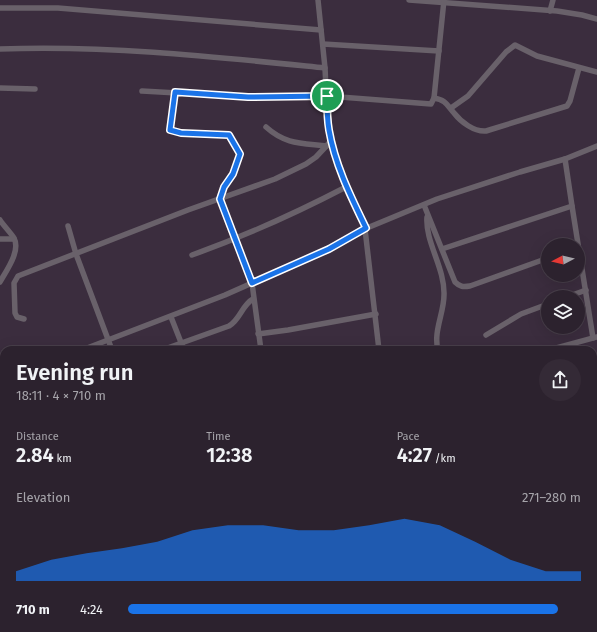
<!DOCTYPE html>
<html lang="en">
<head>
<meta charset="utf-8">
<style>
	body { margin:0; font-family:"Fira Sans",sans-serif; background:#342a36; color:#f1f3f6; height:100vh; display:flex; flex-direction:column; font-size:15px; white-space:nowrap }
	* { box-sizing:border-box; margin:0 }
	p { font-size:13px; color:#a6a4aa }
	.icon { flex:none; width:22px; height:22px; fill:none; stroke:currentColor; stroke-width:2; stroke-linecap:round; stroke-linejoin:round }
	.map { position:relative; flex:1; overflow:hidden }
	.details { position:absolute; left:0px; top:346px; width:597px; height:286px; display:flex; flex-direction:column; background:#2c222e; border-radius:12px 12px 0 0; box-shadow:0 4px 16px #0002,0 0 0 1px #483f4a }
	.details>* { flex:none }
	.needle { width:26px; rotate:263deg }
	.buttons { position:absolute; left:541px; top:238px; display:grid; gap:8px }
	.buttons a { display:grid; place-items:center; width:44px; height:44px; border-radius:50%; background:#2c222e; box-shadow:0 4px 16px #0002,0 0 0 1px #483f4a; font-size:20px }
	.pin { position:absolute; display:grid; place-items:center; width:34px; height:34px; color:#fff; margin:-17px; border:2px solid #fff; border-radius:50%; box-shadow:0 1px 4px #0007 }
	.round { display:grid; place-items:center; flex:none; width:42px; height:42px; border-radius:21px; background:#342a36 }
	.headline { display:flex; align-items:center; justify-content:space-between; height:68px; padding:0 16px }
	h1 { font-size:22px; font-weight:600; line-height:30px }
	.stats { display:grid; grid-template-columns:repeat(3,1fr); gap:6px; height:68px; padding:4px 16px }
	.stats div { display:grid; align-content:center }
	.stats b { font-size:20px; font-weight:600 }
	.stats small { font-size:11px; font-weight:400 }
	.stats p { font-size:11px }
	.chart { height:112px; padding:8px 16px }
	.chart p { display:flex; justify-content:space-between }
	.chart svg { width:100%; height:72px; margin-top:4px; fill:#1a73e8; opacity:.7 }
	ul { padding:0 16px; list-style:none; font-size:13px }
	li { display:grid; grid-template-columns:64px 48px 1fr; align-items:center; height:30px }
	li i { height:10px; border-radius:5px; background:#1a73e8 }
	.map>svg:first-child { display:block }
	.lines { fill:none; stroke-linecap:round; stroke-linejoin:round }
	.street { stroke:#69616a; stroke-width:5.5 }
	.rail { stroke:#afa4b1; stroke-width:2; stroke-dasharray:8 4; stroke-linecap:butt }
	.route-casing { stroke:#fff; stroke-width:8 }
	.route { stroke:#1a73e8; stroke-width:5 }
</style>
</head>
<body>
<div class="map">
<svg width="597" height="632" viewBox="0 0 597 632">
	<rect width="100%" height="100%" fill="#3b2d3e"/>
	<g class="lines">
		<g class="street">
			<path d="M318,0L325,68L328,129L335,156L346,187L367,228"/>
			<path d="M409,0L557,11L582,15L597,19"/>
			<path d="M0,8H58L321,30"/>
			<path d="M550,11L553,0"/>
			<path d="M323,44L439,51"/>
			<path d="M0,49C109,45 217,57 325,68"/>
			<path d="M0,88L35,89"/>
			<path d="M142,91L248,97L327,96L431,104L434,98L444,0"/>
			<path d="M175,92L170,130L181,133L229,135L240,154L233,174L225,187L220,199L252,283L261,350"/>
			<path d="M434,98C446,100 447,105 454,113C461,122 474,132 486,131L567,106L570,101L579,68"/>
			<path d="M451,108L468,96L506,52L515,45L537,56L597,72"/>
			<path d="M266,127C286,145 302,143 327,146"/>
			<path d="M424,205L455,282C460,287 463,287 470,286L548,258"/>
			<path d="M572,206L593,338"/>
			<path d="M427,217C425,242 445,268 444,295C444,313 433,332 438,350"/>
			<path d="M0,220C4,226 10,232 14,238C21,251 6,271 0,282"/>
			<path d="M68,226L76,254L112,350"/>
			<path d="M365,229L379,350"/>
			<path d="M0,239H14"/>
			<path d="M442,249L572,206L565,159"/>
			<path d="M192,255C245,236 296,213 346,187"/>
			<path d="M567,297L586,290"/>
			<path d="M171,317L184,350"/>
			<path d="M24,319L17,317L15,313L14,283L18,276L188,210L275,179L306,164L316,157L331,141"/>
			<path d="M258,334L288,330L376,314"/>
			<path d="M486,335L521,314L548,304"/>
			<path d="M82,350L225,295L329,249L367,228L437,199L520,172L565,159L597,146"/>
			<path d="M162,350L229,326C240,320 242,305 253,299"/>
			<path d="M549,350L597,337"/>
			<path d="M0,364H4"/>
			<path d="M1,396H4"/>
			<path d="M593,446H597"/>
			<path d="M593,509H597"/>
			<path d="M243,632L244,628"/>
			<path d="M295,632L296,628"/>
			<path d="M337,632L338,628"/>
			<path d="M378,632L379,628"/>
			<path d="M563,632L564,628"/>
		</g>
		<g class="rail">
			<path d="M0,450L4,451"/>
			<path d="M0,466L4,467"/>
			<path d="M593,572L597,573"/>
			<path d="M593,584L597,585"/>
		</g>
	</g>
	<g class="lines">
		<defs>
			<path id="route" d="M175,92L248,97L327,96C327,107 327,119 329,130C335,165 351,197 366,228L329,249L252,283L220,199L224,187L233,174L240,154L229,135L181,133L170,130Z"/>
		</defs>
		<use href="#route" class="route-casing"/>
		<use href="#route" class="route"/>
	</g>
</svg>
<div class="buttons">
<a><svg class="needle" viewBox="-14 -14 28 28"><path d="M0-13l5 13h-10z" fill="#e53935"/><path d="M0 13l5-13h-10z" fill="#a6a4aa"/></svg></a>
<a><svg class="icon" aria-label="layers" viewBox="0 0 24 24"><path d="M12 4l9 5-9 5-9-5zM3 14l9 5 9-5"/></svg></a>
</div>
<div class="pin" style="left:327px;top:96px;background:#1e9e55"><svg class="icon" aria-label="arrive" viewBox="0 0 24 24"><path d="M6 21V4h12l-3 4 3 4H6"/></svg></div>
<section class="details">
<div class="headline"><div><h1>Evening run</h1><p>18:11 · 4 × 710 m</p></div><a class="round"><svg class="icon" aria-label="share" viewBox="0 0 24 24"><path d="M12 15V3M7 8l5-5 5 5M5 13v7h14v-7"/></svg></a></div>
<div class="stats">
<div><p>Distance</p><b>2.84<small> km</small></b></div>
<div><p>Time</p><b>12:38</b></div>
<div><p>Pace</p><b>4:27<small> /km</small></b></div>
</div>
<div class="chart"><p><span>Elevation</span>271–280 m</p>
<svg viewBox="0 0 160 44" preserveAspectRatio="none"><path d="M0 44V38L10 31L20 27L30 24L40 20L50 13L60 10L70 10L80 13L90 13L100 10L110 6L120 10L130 20L140 31L150 38L160 38V44z"/></svg>
</div>
<ul>
<li><b>710 m</b>4:24<i style="width:95%"></i></li>
</ul>
</section>
</div>
</body>
</html>
